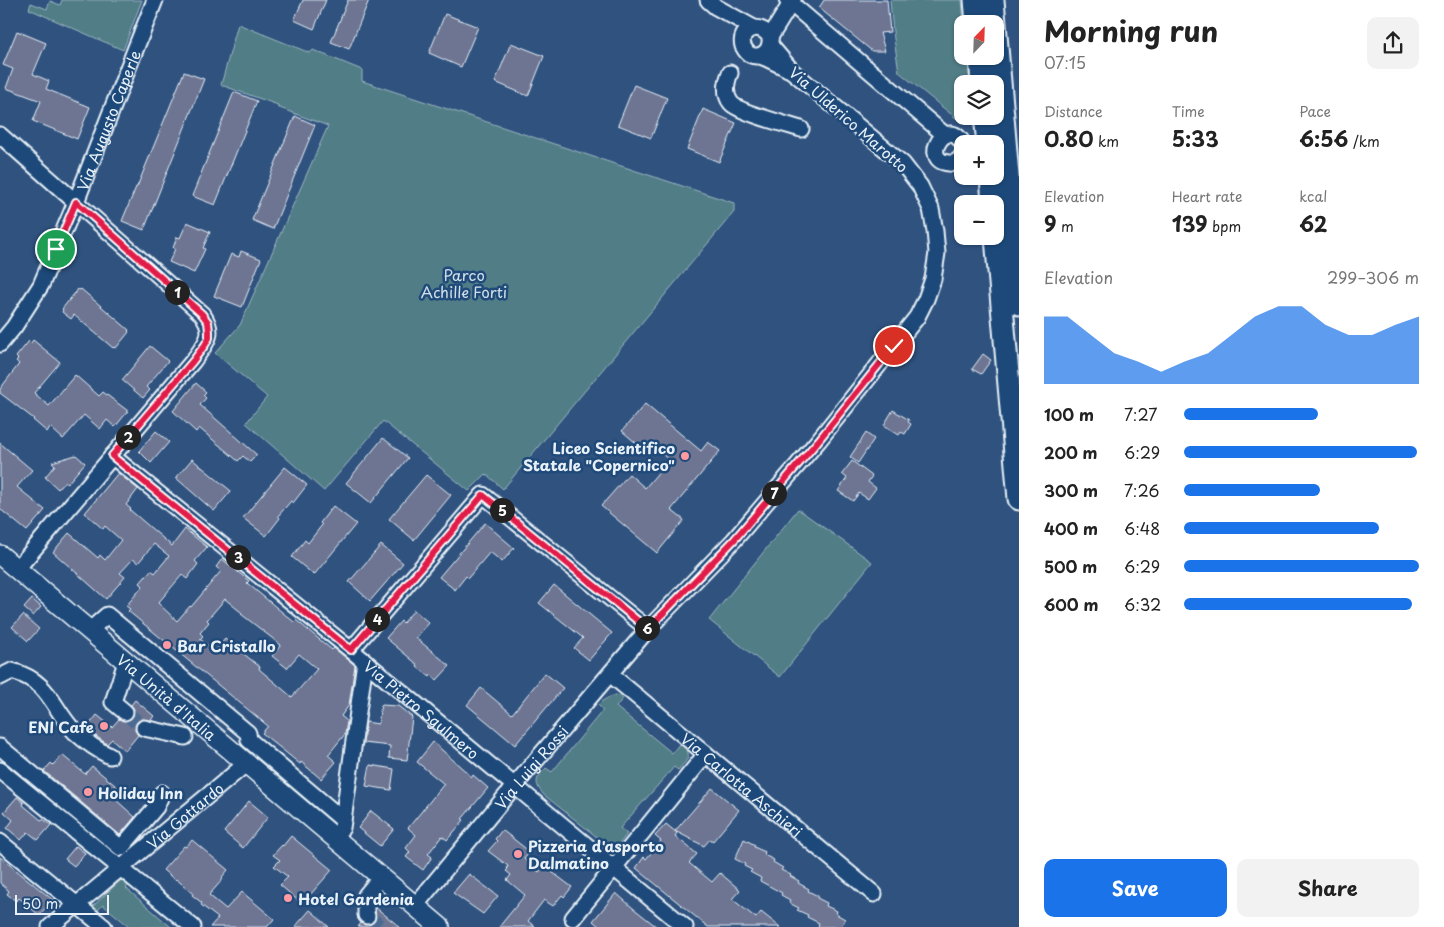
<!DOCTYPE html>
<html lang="en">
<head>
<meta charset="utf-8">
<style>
	body { margin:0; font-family:"Playpen Sans",sans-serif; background:#f2f2f2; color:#222; height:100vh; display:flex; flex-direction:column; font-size:19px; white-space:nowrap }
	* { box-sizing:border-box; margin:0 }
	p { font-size:16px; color:#767676 }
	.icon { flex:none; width:28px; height:28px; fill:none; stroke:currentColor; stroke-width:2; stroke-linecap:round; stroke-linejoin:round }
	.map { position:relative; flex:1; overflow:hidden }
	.sheet { display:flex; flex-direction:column; background:#fff; width:425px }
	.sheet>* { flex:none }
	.needle { width:32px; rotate:23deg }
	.buttons { position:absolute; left:954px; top:15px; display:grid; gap:10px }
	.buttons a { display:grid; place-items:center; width:50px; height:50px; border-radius:10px; background:#fff; box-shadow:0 1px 4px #0004; font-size:25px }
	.scale { position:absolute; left:15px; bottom:12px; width:94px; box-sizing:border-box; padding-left:5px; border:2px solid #e8f1f8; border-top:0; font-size:14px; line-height:18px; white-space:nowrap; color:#e8f1f8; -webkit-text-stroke:4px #1f4a7a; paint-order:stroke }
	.pin { position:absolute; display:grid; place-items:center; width:42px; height:42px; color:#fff; margin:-21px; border:2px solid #fff; border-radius:50%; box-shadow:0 1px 5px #0007 }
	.km { position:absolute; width:25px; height:25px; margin:-12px; border-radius:50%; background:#222; color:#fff; font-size:14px; line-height:25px; text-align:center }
	.round { display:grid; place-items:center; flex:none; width:52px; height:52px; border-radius:10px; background:#f2f2f2 }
	.headline { display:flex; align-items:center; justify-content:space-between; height:85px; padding:0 25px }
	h1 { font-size:28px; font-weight:700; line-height:38px }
	.metrics { display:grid; grid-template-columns:repeat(3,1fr); gap:8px; height:85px; padding:5px 25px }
	.metrics div { display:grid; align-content:center }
	.metrics b { font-size:21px; font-weight:700 }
	.metrics small { font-size:14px; font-weight:400 }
	.metrics p { font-size:14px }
	.chart { height:140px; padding:10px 25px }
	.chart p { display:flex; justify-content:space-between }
	.chart svg { width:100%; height:90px; margin-top:5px; fill:#1a73e8; opacity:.7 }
	.cta { display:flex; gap:10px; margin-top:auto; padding:10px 25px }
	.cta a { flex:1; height:58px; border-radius:10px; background:#1a73e8; color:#fff; font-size:20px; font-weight:700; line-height:58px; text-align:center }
	.cta a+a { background:#f2f2f2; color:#222 }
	ul { padding:0 25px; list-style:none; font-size:16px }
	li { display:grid; grid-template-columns:80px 60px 1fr; align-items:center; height:38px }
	li i { height:12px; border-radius:6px; background:#1a73e8 }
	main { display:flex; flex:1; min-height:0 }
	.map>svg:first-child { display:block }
	.green { fill:#517d86; stroke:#9cb7bf }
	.building { fill:#6d7492; stroke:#e8f1f8; fill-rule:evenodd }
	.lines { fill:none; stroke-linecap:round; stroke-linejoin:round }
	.minor-tunnel { stroke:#4b6a91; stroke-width:15; stroke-dasharray:15 8; stroke-linecap:butt }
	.minor-casing { stroke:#e8f1f8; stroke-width:19 }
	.major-casing { stroke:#e8f1f8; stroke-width:22 }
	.highway-casing { stroke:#e8f1f8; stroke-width:25 }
	.minor { stroke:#1f4a7a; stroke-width:15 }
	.major { stroke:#1f4a7a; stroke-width:19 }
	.highway { stroke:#1f4a7a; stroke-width:21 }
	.route-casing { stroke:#fff; stroke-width:10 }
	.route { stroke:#e11d48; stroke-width:6 }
	.poi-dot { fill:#ff9aa2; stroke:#1f4a7a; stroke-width:2 }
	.labels { text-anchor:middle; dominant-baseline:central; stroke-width:5; stroke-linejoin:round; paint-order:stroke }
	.street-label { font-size:15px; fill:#e8f1f8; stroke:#1f4a7a }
	.park-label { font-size:15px; fill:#d1e0e7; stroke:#1f4a7a }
	.poi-label { font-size:15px; font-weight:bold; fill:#e8f1f8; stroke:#1f4a7a; text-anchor:start }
</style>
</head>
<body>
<main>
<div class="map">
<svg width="1019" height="927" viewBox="0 0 1019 927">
	<rect width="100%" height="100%" fill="#2f527f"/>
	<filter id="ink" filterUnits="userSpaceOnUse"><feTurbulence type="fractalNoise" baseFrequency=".02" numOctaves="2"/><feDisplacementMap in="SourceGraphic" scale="10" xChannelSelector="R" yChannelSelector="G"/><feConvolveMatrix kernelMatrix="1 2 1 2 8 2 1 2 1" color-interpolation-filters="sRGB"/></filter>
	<g filter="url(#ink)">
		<g class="green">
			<path d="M62,0H142L123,50L29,9L31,3L47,9L50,1L60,5Z"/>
			<path d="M890,0H962L964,24H962V56H968L970,84H962V116H967L962,123L899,72L893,32Z"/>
			<path d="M238,24L310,53L313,50L362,70V81L734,203V212L503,489L486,474L469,491L383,421L324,491L246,423L267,397L215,353L240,325L328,126L277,107L278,105L221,85Z"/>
			<path d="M798,509L872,562L780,677L709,620Z"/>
			<path d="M616,695L624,697L616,707L672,753L680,743C694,755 688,759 678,770L674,767L620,828L627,834L617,847L612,849L544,795C533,783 536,778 546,768L552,772L603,710L598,705C604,699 609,697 616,695Z"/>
			<path d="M125,876L132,881L126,888L171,927H130L103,905L97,911L92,907Z"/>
		</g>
		<g class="building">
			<path d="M303,0H326L314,29L294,20Z"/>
			<path d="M348,0H369L349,49L331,42Z"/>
			<path d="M824,0H887L890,32L880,33L885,51H872L819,8Z"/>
			<path d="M445,14L478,27L461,67L429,53Z"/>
			<path d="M17,31L46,43L33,74L49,81L46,89L90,107L77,139L33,121L41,101L6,88L13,69L3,65Z"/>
			<path d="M511,43L544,56L528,96L495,82Z"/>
			<path d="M184,72L204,79L144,230L122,221L136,187H137Z"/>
			<path d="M634,85L667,98L651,138L618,125Z"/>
			<path d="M234,92L257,101L215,205L192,196Z"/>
			<path d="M703,109L736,123L719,162L687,149Z"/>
			<path d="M295,116L315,125L273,229L252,220Z"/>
			<path d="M187,222L210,232L203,248L205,249L194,273L169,262L175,249L173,248L177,237L180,238Z"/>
			<path d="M241,251L261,259L242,307L214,296L231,254L239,257Z"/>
			<path d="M78,289L80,290L81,289L129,330L128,331L129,332L116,348L114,347L113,348L74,315L71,319L62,312L63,310L62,309Z"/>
			<path d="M33,340L60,362L34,393L49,406L75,375L99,396L103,392L128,411L115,427L107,420L100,429L84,415L63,439L50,427L47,432L33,420L34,419L0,393V389L19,364L16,361L18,359L16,357L29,341L31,343Z"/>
			<path d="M150,346L168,361L146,387L150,390L143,398L122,380Z"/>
			<path d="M983,354L991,360L981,374L972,369Z"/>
			<path d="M196,383L206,392L203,395L206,398L200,405L257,455L250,462L243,456L238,461L199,428L196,432L173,411Z"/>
			<path d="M645,404L701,451L708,442L720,451L671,510L684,520L657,553L601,506L629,474L645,488L669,460L649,443L643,449L622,431Z"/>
			<path d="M893,410L909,420L908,422L911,424L905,434L901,432L899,435L884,425Z"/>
			<path d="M156,431L169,442L151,463L139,451Z"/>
			<path d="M866,433L874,439L858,463L850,457Z"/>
			<path d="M383,438L408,458L371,503L346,483Z"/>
			<path d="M0,443L32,470L17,487L45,510L27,531L0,509Z"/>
			<path d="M76,455L85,463L67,484L65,481L58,489L45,477L55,465L52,462Z"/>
			<path d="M192,459L231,491L214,511L176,478Z"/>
			<path d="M852,461L872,476L868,482L876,488L868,499L859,493L853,501L838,491L847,478L842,474Z"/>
			<path d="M285,467L307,485L293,503L291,501L278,516L280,518L266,536L243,518Z"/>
			<path d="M118,473L138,489L126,505L131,509L130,510L172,546L185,529L207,547L195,561L198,564L187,579L182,575L158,603L177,621L190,606L191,607L221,571L216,567L222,559L249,581L247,583L294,622L296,620L332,650L334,648L355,665L349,705L341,716L347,721L345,734L328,755L336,762L321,779L301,762L300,764L262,733L268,726L128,611L130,609L126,606L143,586L140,583L151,570L155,573L169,556L154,544L138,563L133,559L120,573L125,577L106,599L53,552L69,533L98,558L100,555L105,560L121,540L105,526L103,529L85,513ZM225,599L242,613L241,614L281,645L272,656L287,668L299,654L317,669L292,697L259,669L260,667L225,639L215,651L200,639L203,636L200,633L209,622L207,620Z"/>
			<path d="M426,475L451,495L414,540L389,519Z"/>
			<path d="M333,506L356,524L314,575L292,557L305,540L308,543L322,525L320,523Z"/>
			<path d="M485,523L514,548L502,562L490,552L468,578L466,576L455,590L439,577Z"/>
			<path d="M381,545L403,563L370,601L349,582Z"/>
			<path d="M554,585L612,633L589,660L574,648L583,638L539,603Z"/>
			<path d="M32,599L41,607L33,616L24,608Z"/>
			<path d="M414,610L429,623L416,638L450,666L437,680L431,675L430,677L417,667L418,665L386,638L401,621L403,623Z"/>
			<path d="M23,615L39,629L28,641L12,627Z"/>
			<path d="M545,673L563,688L515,745L467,705L481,688L512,714Z"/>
			<path d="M135,700L154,716L151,720L142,719L137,722L135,730L138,735L125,751L112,739L107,744L86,729L97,715L112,727L119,719L124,721H129L134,714V709L131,705Z"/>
			<path d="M381,705L398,706L412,717L407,760L389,758L390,746L363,743L366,722L378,724Z"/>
			<path d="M433,742L472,777L473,775L488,788L462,819L464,820L447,840L442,836L428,854L432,857L423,870L406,857L410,852L406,848L416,835L408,828L444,784L417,762Z"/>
			<path d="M62,755L85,774L92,766L122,791L115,799L135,817L120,835L44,771L51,763L53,765Z"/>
			<path d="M370,765L394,769L391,790L366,786Z"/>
			<path d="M712,788L739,810L713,841L710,839L704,846L675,831Z"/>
			<path d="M17,797L24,803L23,805L41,820L43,819L51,825L38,840L28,832L21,840L7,828L13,820L4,812Z"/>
			<path d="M249,801L268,817L243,848L224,832Z"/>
			<path d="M371,811L394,829L380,846L358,828Z"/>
			<path d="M666,824L677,833L675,836L697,854L689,863L712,882L720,873L740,890L732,899L756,918L761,912L780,927H708L636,868L644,857L646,859L661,841L655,836Z"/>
			<path d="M502,830L530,852L524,859L539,872L544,866L572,887L564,897L562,895L553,906L544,900L528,921L535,927H499L525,895L507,880L511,875L506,871L508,869L507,868L508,866L488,851L497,841L495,839Z"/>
			<path d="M291,836L332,870L302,904L280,885L288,877L274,866L280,860L273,855L282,845L283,846Z"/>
			<path d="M744,839L755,845L754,847L765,852L764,855L774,860L773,862L783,868L781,870L791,875L790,876L799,881L798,883L809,889L808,891L818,896L817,898L827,903L826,906L837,911L836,914L845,919L841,927H818L819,923L807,917L808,915L797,910L799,908L789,903L790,900L781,895L782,893L760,881L761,878L750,872L752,870L744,866L745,864L735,859Z"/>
			<path d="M192,840L228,870L222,877L223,879L209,895L226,909L242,892L274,919L267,927H210L218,918L201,905L202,903L192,895L193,893L176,879L175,880L163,870L184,846L186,847Z"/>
			<path d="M76,846L85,853L74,866L65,859Z"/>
			<path d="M0,857L53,900L39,915L19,898L16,901L7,894L9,891L0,883Z"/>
			<path d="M469,874L498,896L483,914L453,893Z"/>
			<path d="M616,893L633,908L657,927H600L593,921Z"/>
			<path d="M375,907L400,927H358L361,923L369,925L374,922L376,918Z"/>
			<path d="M310,910L316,915L329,927H295Z"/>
		</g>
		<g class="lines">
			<g class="minor-tunnel">
				<path d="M125,712L144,728"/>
				<path d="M367,916L380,927"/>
			</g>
			<defs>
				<g id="minor">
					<path d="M708,0L716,7L754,28"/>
					<path d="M787,0L945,135"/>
					<path d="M770,37L793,0"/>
					<path d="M760,56C768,52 771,46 770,37C760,21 738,29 743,46C745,50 748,54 751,55C755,57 759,55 763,57C771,60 780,65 788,69"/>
					<path d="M730,73C726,83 724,94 731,103C738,112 788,125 801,129"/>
					<path d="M0,135L202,314C217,334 205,344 193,361L16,570"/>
					<path d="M962,156C959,161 955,164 949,163C919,161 947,114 963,144"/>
					<path id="s1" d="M0,344L14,327L41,285L76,202L137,45L155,0"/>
					<path id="s2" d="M112,456L351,650L685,927"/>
					<path d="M89,631L107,615L248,733L249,740L343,820"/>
					<path d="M351,650L483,495L648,629"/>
					<path id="s3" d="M610,674L874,894"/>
					<path d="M0,677L12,671C51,682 51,707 75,732C86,742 97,750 110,756"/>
					<path d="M125,712L113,702L126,662"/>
					<path d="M144,728L185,737"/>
					<path d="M0,747L121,848L156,807L162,793"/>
					<path d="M0,770L193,927"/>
					<path d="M342,828L365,661"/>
					<path d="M0,842L104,927"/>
					<path id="s4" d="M415,906L515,785L648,629L734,540L818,441L917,317L926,299L933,279L937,253L935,231L931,209L920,186L903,164L792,71L770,45"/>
					<path d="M367,916L366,915V895L381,877"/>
					<path d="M573,918L706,754"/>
					<path id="s5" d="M50,927L247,763"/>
				</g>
				<g id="major">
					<path id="s6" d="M0,555L440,927"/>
				</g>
				<g id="highway">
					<path d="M975,0L977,24"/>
					<path d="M993,0L1019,304"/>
					<path d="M980,56L982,84"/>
					<path d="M985,116L988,144"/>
					<path d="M991,176L993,204"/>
					<path d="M995,226L1019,499"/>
				</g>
			</defs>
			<use href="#minor" class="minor-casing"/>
			<use href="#major" class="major-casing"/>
			<use href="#highway" class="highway-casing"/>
			<use href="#minor" class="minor"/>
			<use href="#major" class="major"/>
			<use href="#highway" class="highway"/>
		</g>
	</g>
	<g class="lines" filter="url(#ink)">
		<defs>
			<path id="route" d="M56,249L76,202L202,314L208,322L209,331V338L205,345L193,361L112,456L351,650L483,495L648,629L734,540L818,441L894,346"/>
		</defs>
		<use href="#route" class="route-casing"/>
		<use href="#route" class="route"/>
	</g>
	<g class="poi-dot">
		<circle cx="685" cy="456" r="5"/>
		<circle cx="167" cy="645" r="5"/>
		<circle cx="104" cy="726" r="5"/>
		<circle cx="88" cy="792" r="5"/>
		<circle cx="518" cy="854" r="5"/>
		<circle cx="288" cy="898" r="5"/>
	</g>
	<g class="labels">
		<g class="street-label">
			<text transform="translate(849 119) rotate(41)">Via Ulderico Marotto</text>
			<text stroke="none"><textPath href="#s1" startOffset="250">Via Augusto Caperle</textPath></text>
			<text stroke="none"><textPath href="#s6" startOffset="219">Via Unità d'Italia</textPath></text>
			<text stroke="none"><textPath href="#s2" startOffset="400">Via Pietro Sgulmero</textPath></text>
			<text stroke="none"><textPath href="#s4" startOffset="181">Via Luigi Rossi</textPath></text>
			<text stroke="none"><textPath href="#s3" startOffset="172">Via Carlotta Aschieri</textPath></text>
			<text stroke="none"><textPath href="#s5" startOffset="175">Via Gottardo</textPath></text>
		</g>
		<g class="park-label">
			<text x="464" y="274">Parco<tspan x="464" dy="17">Achille Forti</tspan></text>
		</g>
		<g class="poi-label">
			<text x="675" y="447" text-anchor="end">Liceo Scientifico<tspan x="675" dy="17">Statale "Copernico"</tspan></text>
			<text x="177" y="645">Bar Cristallo</text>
			<text x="94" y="726" text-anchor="end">ENI Cafe</text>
			<text x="98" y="792">Holiday Inn</text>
			<text x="528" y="845">Pizzeria d'asporto<tspan x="528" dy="17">Dalmatino</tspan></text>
			<text x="298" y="898">Hotel Gardenia</text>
		</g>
	</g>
</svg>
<div class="buttons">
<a><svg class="needle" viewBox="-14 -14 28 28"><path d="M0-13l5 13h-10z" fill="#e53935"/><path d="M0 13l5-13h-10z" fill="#767676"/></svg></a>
<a><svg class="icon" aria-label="layers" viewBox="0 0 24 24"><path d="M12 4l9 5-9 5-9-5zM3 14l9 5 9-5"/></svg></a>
<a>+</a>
<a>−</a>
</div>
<div class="scale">50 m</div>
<div class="pin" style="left:56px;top:249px;background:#1e9e55"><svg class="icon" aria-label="arrive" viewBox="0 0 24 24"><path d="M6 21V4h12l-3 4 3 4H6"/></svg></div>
<div class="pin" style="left:894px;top:346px;background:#d93025"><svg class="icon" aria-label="check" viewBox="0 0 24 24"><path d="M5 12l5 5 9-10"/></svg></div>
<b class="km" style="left:177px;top:292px">1</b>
<b class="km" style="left:128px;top:437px">2</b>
<b class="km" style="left:238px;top:557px">3</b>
<b class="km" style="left:377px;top:619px">4</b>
<b class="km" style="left:502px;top:510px">5</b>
<b class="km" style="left:647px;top:628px">6</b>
<b class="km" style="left:774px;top:493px">7</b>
</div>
<section class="sheet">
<div class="headline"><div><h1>Morning run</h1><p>07:15</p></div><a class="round"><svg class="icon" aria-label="share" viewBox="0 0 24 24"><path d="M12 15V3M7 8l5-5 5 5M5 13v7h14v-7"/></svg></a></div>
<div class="metrics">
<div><p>Distance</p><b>0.80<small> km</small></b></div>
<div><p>Time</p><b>5:33</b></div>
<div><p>Pace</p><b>6:56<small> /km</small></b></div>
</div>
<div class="metrics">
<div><p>Elevation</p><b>9<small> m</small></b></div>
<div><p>Heart rate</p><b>139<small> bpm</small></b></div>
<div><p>kcal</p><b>62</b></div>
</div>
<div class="chart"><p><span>Elevation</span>299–306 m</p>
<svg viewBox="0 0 160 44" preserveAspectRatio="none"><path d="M0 44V11L10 11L20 20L30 29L40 33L50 38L60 33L70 29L80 20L90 11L100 6L110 6L120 15L130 20L140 20L150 15L160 11V44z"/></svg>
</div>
<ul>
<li><b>100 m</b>7:27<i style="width:57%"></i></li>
<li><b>200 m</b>6:29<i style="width:99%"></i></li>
<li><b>300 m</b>7:26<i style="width:58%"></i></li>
<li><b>400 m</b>6:48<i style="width:83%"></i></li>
<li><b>500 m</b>6:29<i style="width:100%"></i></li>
<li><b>600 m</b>6:32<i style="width:97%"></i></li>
</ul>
<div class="cta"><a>Save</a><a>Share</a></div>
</section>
</main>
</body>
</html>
